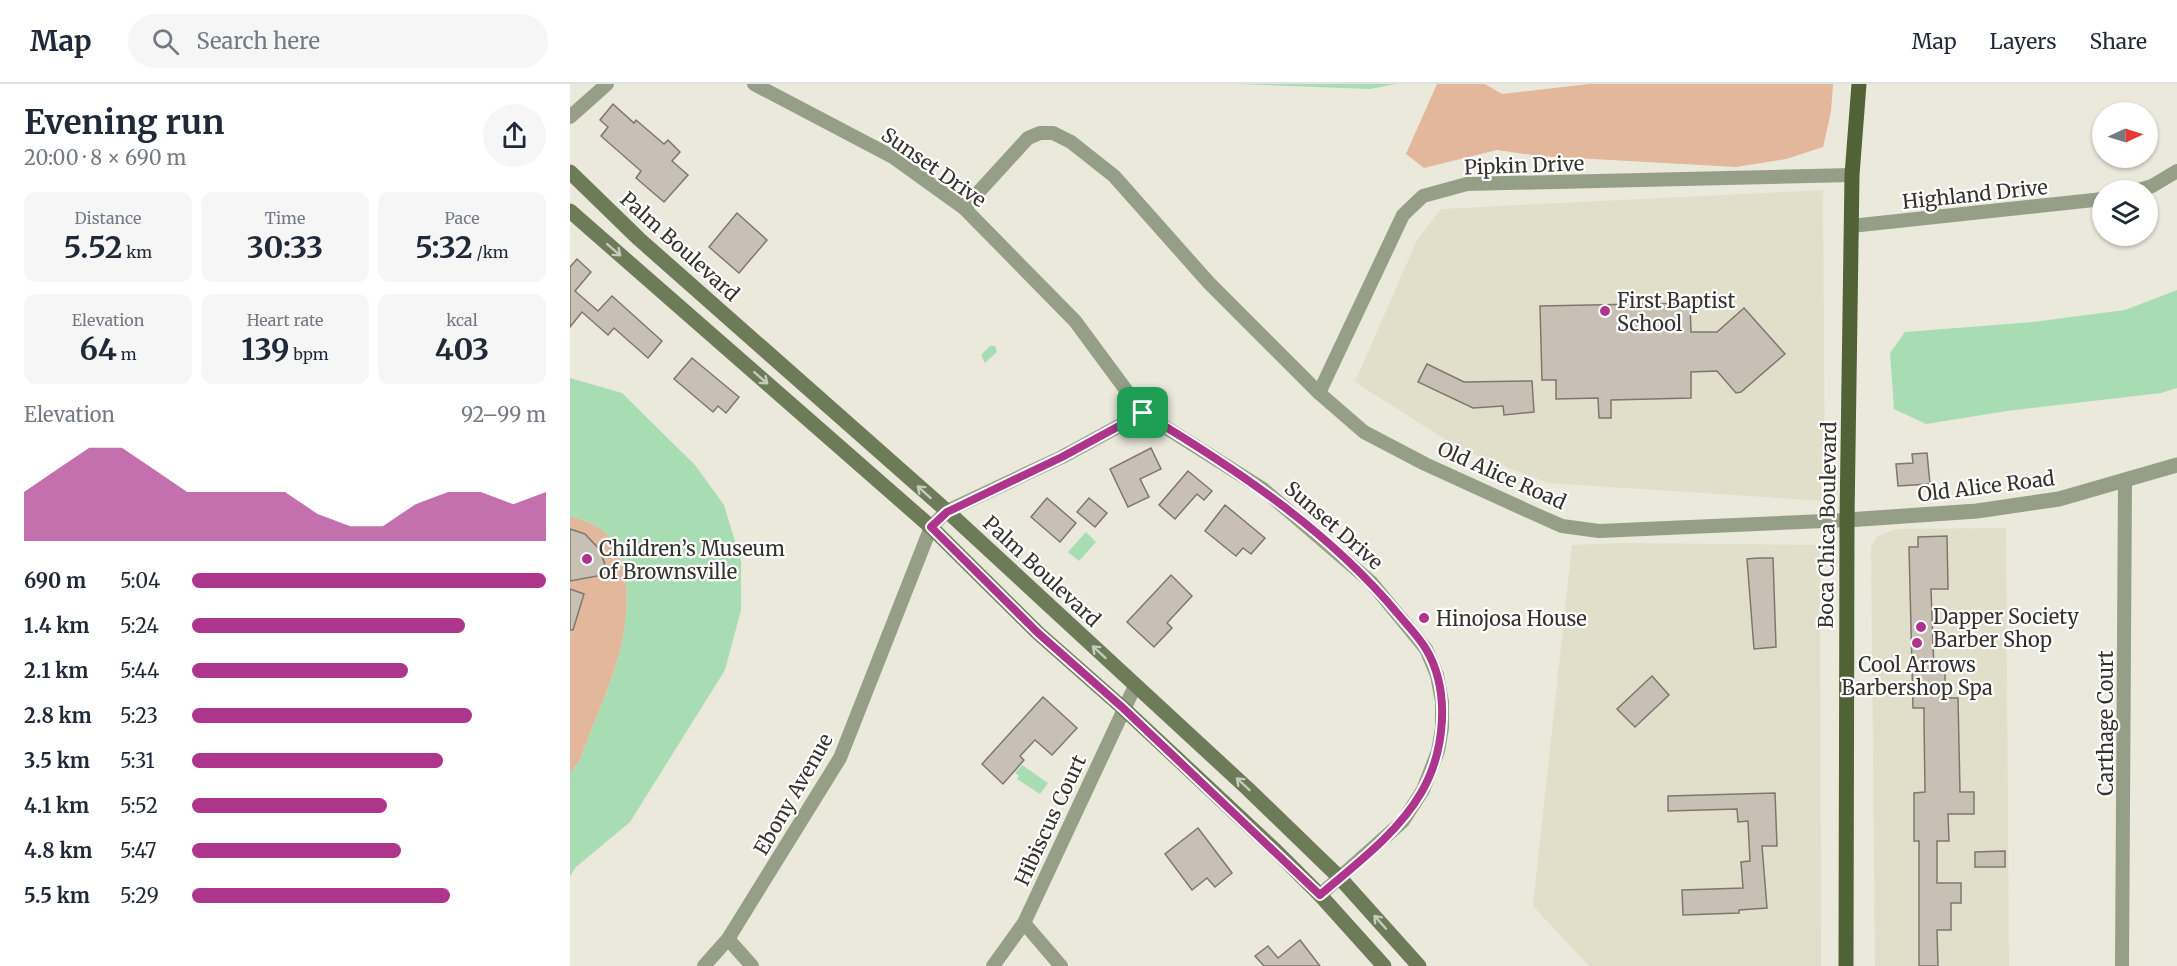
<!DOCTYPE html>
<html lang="en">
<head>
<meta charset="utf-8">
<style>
	body { margin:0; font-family:Merriweather,serif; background:#f6f6f7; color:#1f2937; height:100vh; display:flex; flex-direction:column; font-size:22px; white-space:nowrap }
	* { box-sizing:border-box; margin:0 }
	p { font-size:20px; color:#747a83 }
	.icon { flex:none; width:33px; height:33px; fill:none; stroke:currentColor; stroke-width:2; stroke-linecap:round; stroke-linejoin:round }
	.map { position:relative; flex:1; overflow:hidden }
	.panel { display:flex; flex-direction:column; background:#fff; width:570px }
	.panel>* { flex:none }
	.needle { width:39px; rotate:86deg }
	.fabs { position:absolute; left:1522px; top:18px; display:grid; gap:12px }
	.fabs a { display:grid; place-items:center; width:66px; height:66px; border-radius:50%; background:#fff; box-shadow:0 2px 4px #0004; font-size:30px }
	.pin { position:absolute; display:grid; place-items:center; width:51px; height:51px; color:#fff; margin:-26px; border-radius:12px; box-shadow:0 3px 9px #0006 }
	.round { display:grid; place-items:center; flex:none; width:63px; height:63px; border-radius:32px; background:#f6f6f7 }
	.summary { display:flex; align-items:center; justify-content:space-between; height:102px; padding:0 24px }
	h1 { font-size:33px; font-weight:700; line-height:45px }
	.stats { display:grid; grid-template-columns:repeat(3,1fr); gap:9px; height:102px; padding:6px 24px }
	.stats div { display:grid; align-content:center; border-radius:12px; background:#f6f6f7; text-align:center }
	.stats b { font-size:30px; font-weight:700 }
	.stats small { font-size:16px; font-weight:400 }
	.stats p { font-size:16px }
	.chart { height:168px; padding:12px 24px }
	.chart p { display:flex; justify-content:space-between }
	.chart svg { width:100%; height:108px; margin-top:6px; fill:#ad358c; opacity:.7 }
	ul { padding:0 24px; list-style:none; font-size:20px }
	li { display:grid; grid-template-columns:96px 72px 1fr; align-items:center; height:45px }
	li i { height:15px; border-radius:8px; background:#ad358c }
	header { display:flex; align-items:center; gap:36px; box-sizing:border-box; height:84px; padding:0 30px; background:#fff; border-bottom:2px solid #e0e1e3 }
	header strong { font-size:28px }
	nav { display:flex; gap:33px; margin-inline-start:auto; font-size:21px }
	.search { width:420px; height:54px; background:#f6f6f7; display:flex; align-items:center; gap:15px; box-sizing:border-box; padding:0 21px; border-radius:33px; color:#747a83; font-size:22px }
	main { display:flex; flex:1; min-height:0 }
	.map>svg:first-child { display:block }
	.built { fill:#e1dec9 }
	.green { fill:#e3b79b }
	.water { fill:#a8ddb3 }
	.building { fill:#c8c0b5; stroke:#7f776d; stroke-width:1.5 }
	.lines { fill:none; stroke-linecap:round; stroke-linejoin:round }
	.minor { stroke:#959f87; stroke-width:14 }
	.tertiary { stroke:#959f87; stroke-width:15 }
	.secondary { stroke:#6d7b58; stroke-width:15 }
	.primary { stroke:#516237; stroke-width:15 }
	.oneway { stroke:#c5cabc }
	.route-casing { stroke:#fff; stroke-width:12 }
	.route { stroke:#ad358c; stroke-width:8 }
	.poi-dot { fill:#ad358c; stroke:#fff; stroke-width:2 }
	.labels { text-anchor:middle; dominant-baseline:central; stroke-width:4.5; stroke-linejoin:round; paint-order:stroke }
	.street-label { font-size:20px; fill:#33322d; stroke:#fff }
	.poi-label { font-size:20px; fill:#33322d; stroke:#fff; text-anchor:start }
</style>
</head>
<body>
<header>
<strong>Map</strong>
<div class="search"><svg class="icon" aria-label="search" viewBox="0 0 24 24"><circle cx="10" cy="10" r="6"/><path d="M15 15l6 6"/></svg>Search here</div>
<nav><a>Map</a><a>Layers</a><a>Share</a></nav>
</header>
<main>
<section class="panel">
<div class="summary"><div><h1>Evening run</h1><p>20:00 · 8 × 690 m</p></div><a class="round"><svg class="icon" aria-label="share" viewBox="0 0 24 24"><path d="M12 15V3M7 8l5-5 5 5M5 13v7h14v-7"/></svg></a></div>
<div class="stats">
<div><p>Distance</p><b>5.52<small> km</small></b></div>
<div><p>Time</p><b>30:33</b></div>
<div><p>Pace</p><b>5:32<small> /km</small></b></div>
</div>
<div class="stats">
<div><p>Elevation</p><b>64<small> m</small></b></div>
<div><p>Heart rate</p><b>139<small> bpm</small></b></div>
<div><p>kcal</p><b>403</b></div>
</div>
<div class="chart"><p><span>Elevation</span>92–99 m</p>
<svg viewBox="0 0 160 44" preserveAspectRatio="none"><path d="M0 44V24L10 15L20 6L30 6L40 15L50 24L60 24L70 24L80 24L90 33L100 38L110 38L120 29L130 24L140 24L150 29L160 24V44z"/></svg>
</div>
<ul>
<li><b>690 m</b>5:04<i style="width:100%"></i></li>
<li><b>1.4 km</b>5:24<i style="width:77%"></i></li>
<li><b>2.1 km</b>5:44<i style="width:61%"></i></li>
<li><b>2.8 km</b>5:23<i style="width:79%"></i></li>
<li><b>3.5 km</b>5:31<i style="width:71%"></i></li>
<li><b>4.1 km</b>5:52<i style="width:55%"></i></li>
<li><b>4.8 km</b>5:47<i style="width:59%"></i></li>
<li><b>5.5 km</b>5:29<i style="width:73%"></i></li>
</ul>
</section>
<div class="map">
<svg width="1607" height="882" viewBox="0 0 1607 882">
	<rect width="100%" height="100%" fill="#ebe9dc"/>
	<g class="built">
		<path d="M1253,106L1255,417L978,399L890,365L785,298L847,156L871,125Z"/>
		<path d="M1436,444L1439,882H1305L1301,462L1308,452L1326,445Z"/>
		<path d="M1052,459L1250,461L1251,882H1019L963,822L1002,461Z"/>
	</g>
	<g class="green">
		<path d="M867,0H915L932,10L1019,0H1263L1261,28L1253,63L1216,75L1166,83L969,72L927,66L854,84L836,70Z"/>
		<path d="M0,432C35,441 49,456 55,491C65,558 32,615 10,676L0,690Z"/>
	</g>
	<g class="water">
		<path d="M668,0H826L800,5Z"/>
		<path d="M1607,206V304L1591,309L1437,327L1356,340L1324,325L1320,269L1335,248L1463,238L1555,226Z"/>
		<path d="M420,262H425L427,268L415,279L411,271Z"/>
		<path d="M0,294L52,309L125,381L154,421L171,477V526L155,586L60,738L6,783L0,792V690L10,676C32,615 65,558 55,491C49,456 35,441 0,432Z"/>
		<path d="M516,448L526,458L509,477L498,468Z"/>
		<path d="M452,681L478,699L470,710L447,695L449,692L445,689Z"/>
	</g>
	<g class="building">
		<path d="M43,20L64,39L66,36L94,60L98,56L110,68L102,77L118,91L94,118L66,94L71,87L31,52L38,43L30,36Z"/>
		<path d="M167,129L197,156L169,189L139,163Z"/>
		<path d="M7,175L21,188L5,207L28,227L42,212L92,257L78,274L44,244L38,251L12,228L0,243V183Z"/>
		<path d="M1120,219L1121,248H1147L1174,224L1215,270L1171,308L1166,309L1147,287L1121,288V314L1041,316V334H1029L1028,314L986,315V296H972L970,222Z"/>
		<path d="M122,274L169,313L156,329L148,322L143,328L104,295Z"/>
		<path d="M857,280L894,298L962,297L964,328L934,331L933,322L903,324L848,298Z"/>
		<path d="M581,364L591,385L570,395L579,413L558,423L540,385Z"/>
		<path d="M1357,369L1360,400L1328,402L1326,380L1343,379L1342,370Z"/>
		<path d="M618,387L642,407L634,416L627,410L605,435L589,421Z"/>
		<path d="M477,414L506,439L490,458L461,433Z"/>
		<path d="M519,414L537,429L525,443L507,428Z"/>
		<path d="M655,421L695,454L681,470L673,464L666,472L635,447Z"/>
		<path d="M0,445L15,450L30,466L38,490L0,497Z"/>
		<path d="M1377,452L1378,505H1361L1364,586H1375V614H1388L1390,708H1404V730H1378L1379,757H1367V799H1391V819H1381V846H1367L1368,882H1349V757H1344V709L1355,708L1354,636V624H1343L1339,463H1348V453Z"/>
		<path d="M1188,474H1203L1206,563L1184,565L1177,475Z"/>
		<path d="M601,491L622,512L597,539L602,544L584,563L557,538Z"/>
		<path d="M0,505L14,510L3,546H0Z"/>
		<path d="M1082,592L1099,611L1065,643L1047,625Z"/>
		<path d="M473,613L507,644L482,671L465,656L450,672L454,676L433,700L412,680Z"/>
		<path d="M1205,709L1207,762H1192L1197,824L1169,826V829L1113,831L1112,806L1173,804L1171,778L1180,777L1178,737L1168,738L1167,725L1098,727V712Z"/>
		<path d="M628,744L662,789L645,803L637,794L622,806L595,770Z"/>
		<path d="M1435,767V783H1405V768Z"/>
		<path d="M730,856L750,882H694L685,872L698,862L708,874Z"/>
	</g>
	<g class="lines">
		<g class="minor">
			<path d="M184,0L323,73L394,124L505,237L573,329L693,405L801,498L856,565L867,591L872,618V644L868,667L853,706L833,737L750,811"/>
			<path d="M0,33L37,0"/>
			<path d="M1568,106L1582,102L1607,87"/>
			<path d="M394,124L458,54L470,49H483L501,58L544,92L639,199L749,309L794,348L855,380L967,431L992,442L1029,447L1277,436"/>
			<path d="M1281,142L1533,115"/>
			<path d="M749,309L833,131L853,112L897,100L1282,91"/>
			<path d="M454,839L491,882"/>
			<path d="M158,855L182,882"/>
			<path d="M134,882L158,855L270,674L361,443L377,427L492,373L573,329"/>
			<path d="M423,882L454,839L565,602"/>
			<path d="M1552,882L1555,397"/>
		</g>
		<path class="tertiary" d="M1277,436L1407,427L1489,415L1607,381"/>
		<g class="secondary">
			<path d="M0,88L69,155L377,427L678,705L770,794L849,882"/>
			<path d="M0,127L361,443L468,549L553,624L706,767L750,811L814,882"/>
		</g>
		<path class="primary" d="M1276,882L1277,436L1282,91L1289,0"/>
	</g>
	<defs><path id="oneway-shaft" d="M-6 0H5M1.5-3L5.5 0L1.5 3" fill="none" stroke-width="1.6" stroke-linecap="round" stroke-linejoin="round" transform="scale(1.5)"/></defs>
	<g class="oneway">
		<use href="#oneway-shaft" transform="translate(44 166) rotate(41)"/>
		<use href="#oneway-shaft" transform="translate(191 294) rotate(41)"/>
		<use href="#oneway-shaft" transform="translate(354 408) rotate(-138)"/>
		<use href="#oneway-shaft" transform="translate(529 568) rotate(-138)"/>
		<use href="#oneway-shaft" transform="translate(673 700) rotate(-137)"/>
		<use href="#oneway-shaft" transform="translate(810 838) rotate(-132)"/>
	</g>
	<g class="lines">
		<defs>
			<path id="route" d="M573,329C666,385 758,446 828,530C837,541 849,553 856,565C881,607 875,668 851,709C827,750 786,780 750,811L553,624L468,549L361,443L377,428L492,373Z"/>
		</defs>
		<use href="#route" class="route-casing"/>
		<use href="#route" class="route"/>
	</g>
	<g class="poi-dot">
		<circle cx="1035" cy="227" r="6"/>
		<circle cx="17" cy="475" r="6"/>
		<circle cx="854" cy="534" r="6"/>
		<circle cx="1351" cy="543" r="6"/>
		<circle cx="1347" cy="559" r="6"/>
	</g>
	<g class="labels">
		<g class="street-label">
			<text transform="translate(954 81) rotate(-2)">Pipkin Drive</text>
			<text transform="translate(364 83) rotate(35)">Sunset Drive</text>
			<text transform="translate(1405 110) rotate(-6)">Highland Drive</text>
			<text transform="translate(110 162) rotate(42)">Palm Boulevard</text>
			<text transform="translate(932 391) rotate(24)">Old Alice Road</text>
			<text transform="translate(1416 402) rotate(-7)">Old Alice Road</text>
			<text transform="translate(764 441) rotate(41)">Sunset Drive</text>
			<text transform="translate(1257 441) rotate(-89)">Boca Chica Boulevard</text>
			<text transform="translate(472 487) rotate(43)">Palm Boulevard</text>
			<text transform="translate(1535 639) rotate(-90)">Carthage Court</text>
			<text transform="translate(223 710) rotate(-60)">Ebony Avenue</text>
			<text transform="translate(480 736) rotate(-65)">Hibiscus Court</text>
		</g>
		<g class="poi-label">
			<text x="1047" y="216">First Baptist<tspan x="1047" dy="23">School</tspan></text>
			<text x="29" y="464">Children’s Museum<tspan x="29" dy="23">of Brownsville</tspan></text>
			<text x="1363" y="532">Dapper Society<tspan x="1363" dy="23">Barber Shop</tspan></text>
			<text x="866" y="534">Hinojosa House</text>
			<text x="1347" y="580" text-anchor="middle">Cool Arrows<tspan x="1347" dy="23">Barbershop Spa</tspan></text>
		</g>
	</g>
</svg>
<div class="fabs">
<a><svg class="needle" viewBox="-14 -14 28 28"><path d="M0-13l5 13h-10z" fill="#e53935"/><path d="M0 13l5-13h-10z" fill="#747a83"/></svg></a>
<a><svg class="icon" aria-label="layers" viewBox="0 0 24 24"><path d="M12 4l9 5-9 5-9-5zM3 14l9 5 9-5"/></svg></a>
</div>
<div class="pin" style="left:573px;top:329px;background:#1e9e55"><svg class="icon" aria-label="arrive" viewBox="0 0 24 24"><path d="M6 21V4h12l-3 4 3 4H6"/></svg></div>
</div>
</main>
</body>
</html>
